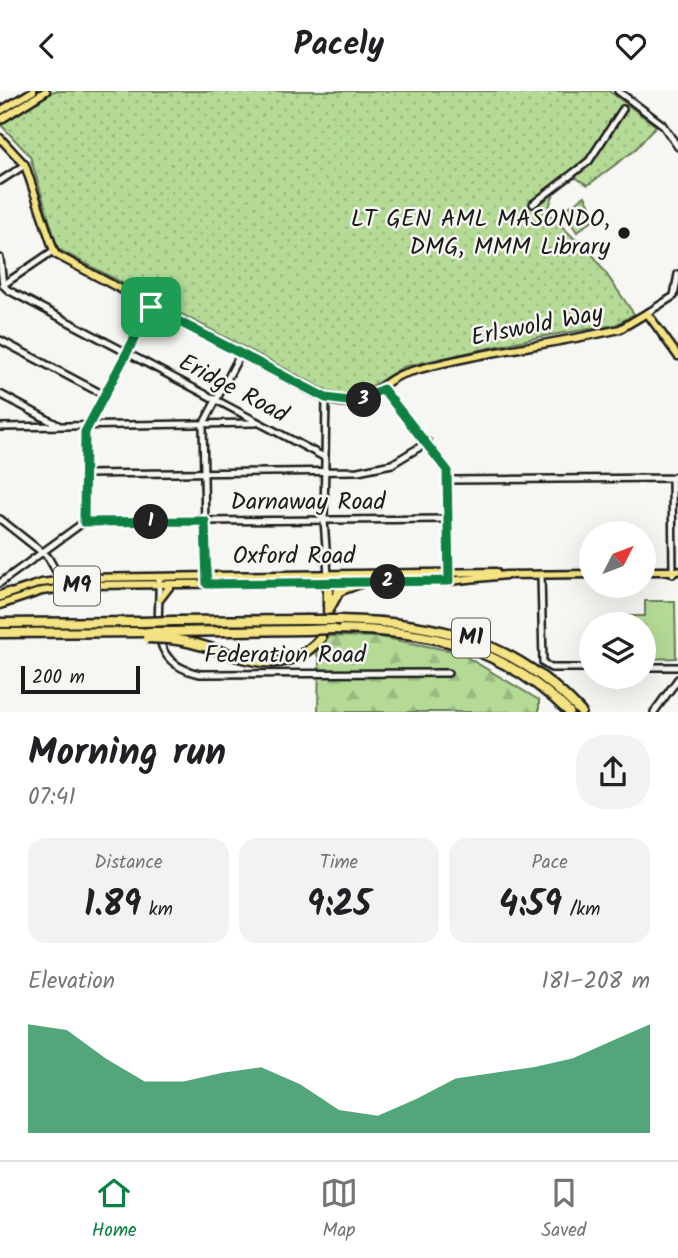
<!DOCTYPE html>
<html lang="en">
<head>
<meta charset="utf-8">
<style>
	body { margin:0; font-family:Kalam,sans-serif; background:#f2f2f2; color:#202124; height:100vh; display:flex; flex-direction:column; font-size:26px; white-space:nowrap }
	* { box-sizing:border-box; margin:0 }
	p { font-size:23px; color:#757577 }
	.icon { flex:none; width:38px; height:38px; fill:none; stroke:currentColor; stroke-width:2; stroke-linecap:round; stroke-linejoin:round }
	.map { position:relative; height:621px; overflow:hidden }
	.details { display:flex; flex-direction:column; background:#fff; flex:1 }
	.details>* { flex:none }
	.needle { width:46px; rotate:48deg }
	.buttons { position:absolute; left:579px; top:430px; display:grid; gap:14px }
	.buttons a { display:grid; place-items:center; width:77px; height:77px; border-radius:50%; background:#fff; box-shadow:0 7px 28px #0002; font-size:35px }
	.scale { position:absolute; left:21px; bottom:18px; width:119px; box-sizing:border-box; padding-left:7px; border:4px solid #1c1c1c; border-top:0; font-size:19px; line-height:24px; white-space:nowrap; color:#1c1c1c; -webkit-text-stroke:5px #f6f6f2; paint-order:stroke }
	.pin { position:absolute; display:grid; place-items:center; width:60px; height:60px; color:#fff; margin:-30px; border-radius:14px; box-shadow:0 4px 10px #0006 }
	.km { position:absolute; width:35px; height:35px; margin:-18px; border-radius:50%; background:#222; color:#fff; font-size:19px; line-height:35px; text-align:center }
	.round { display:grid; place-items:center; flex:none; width:74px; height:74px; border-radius:28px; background:#f2f2f2 }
	.headline { display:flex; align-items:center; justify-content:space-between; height:119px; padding:0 28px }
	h1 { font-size:38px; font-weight:600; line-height:52px }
	.figures { display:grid; grid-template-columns:repeat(3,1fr); gap:10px; height:119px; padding:7px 28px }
	.figures div { display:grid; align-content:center; border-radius:18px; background:#f2f2f2; text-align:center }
	.figures b { font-size:35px; font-weight:600 }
	.figures small { font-size:19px; font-weight:400 }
	.figures p { font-size:19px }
	.chart { height:196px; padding:14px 28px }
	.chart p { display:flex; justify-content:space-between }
	.chart svg { width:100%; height:126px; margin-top:7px; fill:#0b8043; opacity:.7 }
	header { display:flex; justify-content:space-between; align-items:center; height:91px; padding:0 28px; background:#fff; font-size:32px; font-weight:600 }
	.dock { display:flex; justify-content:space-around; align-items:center; height:98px; border-top:2px solid #e0e0e0; background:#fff; font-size:19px; color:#757577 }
	.dock a { display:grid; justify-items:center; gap:4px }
	.dock .current { color:#0b8043 }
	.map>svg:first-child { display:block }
	.grass { fill:url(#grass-dots); stroke:#687b59; stroke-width:2 }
	.forest { fill:url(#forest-firs); stroke:#687b59; stroke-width:2 }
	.garden { fill:#b4da96; stroke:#687b59; stroke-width:2 }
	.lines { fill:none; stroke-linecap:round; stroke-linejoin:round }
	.minor-casing { stroke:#1c1c1c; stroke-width:10 }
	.major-casing { stroke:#1c1c1c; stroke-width:11 }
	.highway-casing { stroke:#1c1c1c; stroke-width:13 }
	.minor { stroke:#f6f6f2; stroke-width:5 }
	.major { stroke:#f4e382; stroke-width:6 }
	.highway { stroke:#f4e382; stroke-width:8 }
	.highway-bridge-casing { stroke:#1c1c1c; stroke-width:13; stroke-linecap:butt }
	.highway-bridge { stroke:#f4e382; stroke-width:8 }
	.route-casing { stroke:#fff; stroke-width:14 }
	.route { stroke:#0b8043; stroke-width:9 }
	.poi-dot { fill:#1c1c1c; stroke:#f6f6f2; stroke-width:2.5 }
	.labels { text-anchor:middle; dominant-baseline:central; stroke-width:5; stroke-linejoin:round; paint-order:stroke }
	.shield { fill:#f6f6f2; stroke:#5d5d5c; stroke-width:2 }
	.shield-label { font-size:23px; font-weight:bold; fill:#1c1c1c }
	.poi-label { font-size:24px; fill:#1c1c1c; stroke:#f6f6f2; text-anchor:end }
	.street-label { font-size:24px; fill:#1c1c1c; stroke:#f6f6f2 }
</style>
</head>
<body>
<header><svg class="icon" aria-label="back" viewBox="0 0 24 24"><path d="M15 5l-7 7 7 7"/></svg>Pacely<svg class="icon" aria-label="heart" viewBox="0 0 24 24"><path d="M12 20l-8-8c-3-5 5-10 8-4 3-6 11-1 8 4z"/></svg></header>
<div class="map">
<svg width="678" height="621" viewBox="0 0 678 621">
	<defs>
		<pattern id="grass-dots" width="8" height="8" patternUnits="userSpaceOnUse" patternTransform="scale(1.75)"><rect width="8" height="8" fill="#b4da96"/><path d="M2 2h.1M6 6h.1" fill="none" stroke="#9aba81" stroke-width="1.8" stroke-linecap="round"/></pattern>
		<pattern id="forest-firs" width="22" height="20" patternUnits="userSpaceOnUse" patternTransform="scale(1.75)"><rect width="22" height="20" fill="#b4da96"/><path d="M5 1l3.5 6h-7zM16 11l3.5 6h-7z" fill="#9aba81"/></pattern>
	</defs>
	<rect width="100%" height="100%" fill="#f6f6f2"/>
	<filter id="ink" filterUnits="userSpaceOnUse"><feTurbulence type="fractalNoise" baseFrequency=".0143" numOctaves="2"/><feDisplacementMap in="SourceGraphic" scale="14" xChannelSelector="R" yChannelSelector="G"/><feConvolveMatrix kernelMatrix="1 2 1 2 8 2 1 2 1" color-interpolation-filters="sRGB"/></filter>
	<g filter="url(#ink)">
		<g class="grass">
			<path d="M54,0H609L656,35L635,59L588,94L576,87C557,92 551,104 548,122L577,150L582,148L634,223L615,234L539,246L403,276L359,303L345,305L327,300L58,158L30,65L2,35L4,31Z"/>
			<path d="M585,105L596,126L577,141L563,120Z"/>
		</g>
		<path class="forest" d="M328,545L380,546L458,561L539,609V621H318L319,568L316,561Z"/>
		<path class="garden" d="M645,510H675L676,567L646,568L644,534H623V525H645Z"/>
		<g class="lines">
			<defs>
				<g id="minor">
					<path d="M618,0L662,33L678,56"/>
					<path d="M0,90L25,74"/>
					<path d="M533,113L589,70L623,18"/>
					<path d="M0,167L3,194L8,199L324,366"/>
					<path d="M3,194L53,160"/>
					<path d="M647,222L674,205L678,183"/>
					<path d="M0,249L102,303"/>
					<path d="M383,298L447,379L449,490"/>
					<path d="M0,303L58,334"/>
					<path d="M326,308L324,429L328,484"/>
					<path d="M0,336L256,332"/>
					<path d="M85,383L358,380L392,373L428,351"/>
					<path d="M672,387L673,483"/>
					<path d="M449,389L672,387L678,384"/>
					<path d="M0,428L48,466L61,489"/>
					<path d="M84,431L448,428"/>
					<path d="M84,431L85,341L151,216"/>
					<path d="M541,483L543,572L551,577H592"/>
					<path d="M159,486C161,529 145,572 200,583L448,582"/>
					<path d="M206,487L203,334L241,262"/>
					<path d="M0,492L84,431"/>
					<path d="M644,576H678"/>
					<path d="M654,621L678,588"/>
				</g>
				<g id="major">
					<path d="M0,20L33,0"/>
					<path d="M0,29L46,0"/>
					<path d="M0,47L25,74L55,163L326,308C374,322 374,290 409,281C477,261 550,254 620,238L647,222L678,265"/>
					<path d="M644,480H678"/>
					<path d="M5,504L41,492L81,487L496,481"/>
					<path d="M160,508L170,495"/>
					<path d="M0,514L42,500L91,494L449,490L506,484L592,483"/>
				</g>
				<g id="highway">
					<path d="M0,505L8,502"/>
					<path d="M328,516V484"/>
					<path d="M328,520L339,500L360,492"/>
					<path d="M340,529C435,531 514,548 581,621"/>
					<path d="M174,530L306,529"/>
					<path d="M0,532L142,531"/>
					<path d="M333,538C426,539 500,553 569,621"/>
					<path d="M168,541L306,539"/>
					<path d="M0,542L149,541"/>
					<path d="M169,548C224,552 276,599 321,547"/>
				</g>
			</defs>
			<use href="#minor" class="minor-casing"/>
			<use href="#major" class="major-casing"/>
			<use href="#highway" class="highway-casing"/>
			<use href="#minor" class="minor"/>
			<use href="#major" class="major"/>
			<use href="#highway" class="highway"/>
			<defs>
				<g id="highway-bridge">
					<path d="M306,529H340"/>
					<path d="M142,531L174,530"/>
					<path d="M306,539L333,538"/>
					<path d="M149,541H168"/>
					<path d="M147,547L169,548"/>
				</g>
			</defs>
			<use href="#highway-bridge" class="highway-bridge-casing"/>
			<use href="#highway-bridge" class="highway-bridge"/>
		</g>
	</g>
	<g class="lines" filter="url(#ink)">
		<defs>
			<path id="route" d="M151,216L326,307L355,311L383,298L447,379L449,490L207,493L205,430L84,431L85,341Z"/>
		</defs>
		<use href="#route" class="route-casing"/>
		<use href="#route" class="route"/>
	</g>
	<circle class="poi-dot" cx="624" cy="142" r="7"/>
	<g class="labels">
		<g class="shield">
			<rect x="54" y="475.5" width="46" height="39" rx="5"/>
			<rect x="452" y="527.5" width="38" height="39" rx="5"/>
		</g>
		<g class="shield-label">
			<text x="77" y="495">M9</text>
			<text x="471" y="547">M1</text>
		</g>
		<g class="poi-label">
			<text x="610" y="128">LT GEN AML MASONDO,<tspan x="610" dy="28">DMG, MMM Library</tspan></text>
		</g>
		<g class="street-label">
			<text transform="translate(537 235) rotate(-11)">Erlswold Way</text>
			<text transform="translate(233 298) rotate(28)">Eridge Road</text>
			<text x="308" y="411">Darnaway Road</text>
			<text x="294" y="465">Oxford Road</text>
			<text x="285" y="564">Federation Road</text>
		</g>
	</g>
</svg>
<div class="buttons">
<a><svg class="needle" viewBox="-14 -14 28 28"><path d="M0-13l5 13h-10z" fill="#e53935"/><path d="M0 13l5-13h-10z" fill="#757577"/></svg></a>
<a><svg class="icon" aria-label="layers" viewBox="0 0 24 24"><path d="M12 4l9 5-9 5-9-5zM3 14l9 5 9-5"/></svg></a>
</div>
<div class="scale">200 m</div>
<div class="pin" style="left:151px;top:216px;background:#1e9e55"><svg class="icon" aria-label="arrive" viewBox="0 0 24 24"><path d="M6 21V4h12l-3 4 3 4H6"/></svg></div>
<b class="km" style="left:151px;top:431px">1</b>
<b class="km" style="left:388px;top:491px">2</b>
<b class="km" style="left:364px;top:309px">3</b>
</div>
<section class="details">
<div class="headline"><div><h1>Morning run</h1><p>07:41</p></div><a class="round"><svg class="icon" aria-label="share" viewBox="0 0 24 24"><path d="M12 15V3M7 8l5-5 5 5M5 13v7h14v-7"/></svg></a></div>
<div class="figures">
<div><p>Distance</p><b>1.89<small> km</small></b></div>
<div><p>Time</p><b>9:25</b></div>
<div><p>Pace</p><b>4:59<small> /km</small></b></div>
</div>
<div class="chart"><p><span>Elevation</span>181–208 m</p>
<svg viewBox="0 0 160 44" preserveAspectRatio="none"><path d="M0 44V6L10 8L20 18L30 26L40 26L50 23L60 21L70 27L80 36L90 38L100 32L110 25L120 23L130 21L140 18L150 12L160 6V44z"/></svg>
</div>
</section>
<nav class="dock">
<a class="current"><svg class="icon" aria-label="home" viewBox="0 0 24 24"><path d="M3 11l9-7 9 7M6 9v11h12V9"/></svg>Home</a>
<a><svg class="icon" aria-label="map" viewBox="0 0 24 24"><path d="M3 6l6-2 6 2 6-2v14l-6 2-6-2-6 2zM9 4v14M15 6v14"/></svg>Map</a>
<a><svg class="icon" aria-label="saved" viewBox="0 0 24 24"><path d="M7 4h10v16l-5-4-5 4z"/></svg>Saved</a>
</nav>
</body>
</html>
